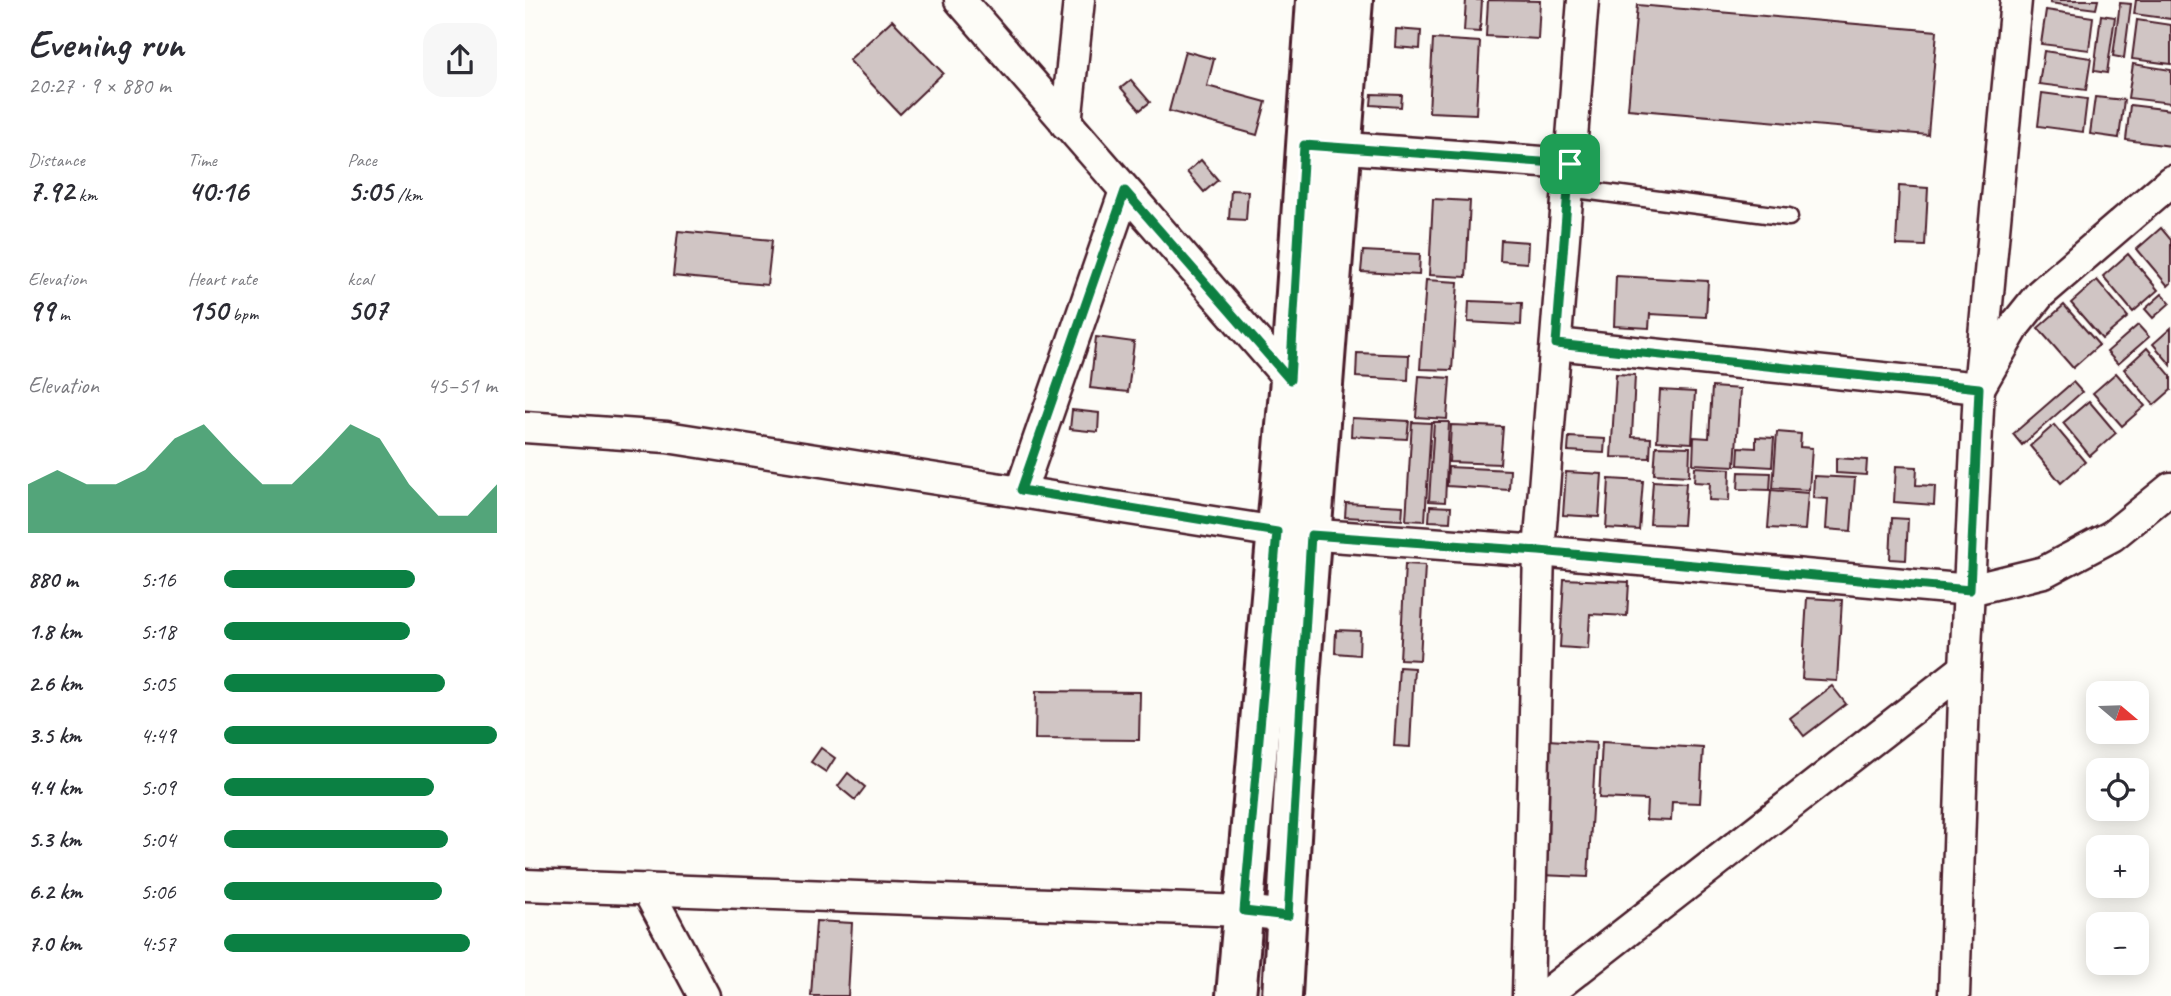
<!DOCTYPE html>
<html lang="en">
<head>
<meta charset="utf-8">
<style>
	body { margin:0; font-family:Caveat,sans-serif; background:#f7f7f7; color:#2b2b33; height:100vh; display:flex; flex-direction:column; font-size:26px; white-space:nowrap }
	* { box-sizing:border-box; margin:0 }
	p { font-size:23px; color:#7c7c81 }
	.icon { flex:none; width:38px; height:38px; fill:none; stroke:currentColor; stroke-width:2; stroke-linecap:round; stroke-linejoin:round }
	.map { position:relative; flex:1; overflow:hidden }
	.details { display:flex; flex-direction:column; background:#fff; width:525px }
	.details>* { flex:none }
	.needle { width:46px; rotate:109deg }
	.controls { position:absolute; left:1561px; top:681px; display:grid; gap:14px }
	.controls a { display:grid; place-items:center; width:63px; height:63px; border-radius:14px; background:#fff; box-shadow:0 4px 18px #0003; font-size:35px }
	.pin { position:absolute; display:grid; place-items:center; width:60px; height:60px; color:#fff; margin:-30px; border-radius:14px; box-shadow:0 4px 10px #0006 }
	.round { display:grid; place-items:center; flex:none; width:74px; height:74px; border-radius:21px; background:#f7f7f7 }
	.headline { display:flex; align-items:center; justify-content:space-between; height:119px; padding:0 28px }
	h1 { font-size:38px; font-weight:600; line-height:52px }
	.figures { display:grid; grid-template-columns:repeat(3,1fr); gap:10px; height:119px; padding:7px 28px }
	.figures div { display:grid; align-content:center }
	.figures b { font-size:30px; font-weight:600 }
	.figures small { font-size:19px; font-weight:400 }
	.figures p { font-size:19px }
	.chart { height:196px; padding:14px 28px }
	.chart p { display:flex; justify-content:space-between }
	.chart svg { width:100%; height:126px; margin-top:7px; fill:#0b8043; opacity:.7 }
	ul { padding:0 28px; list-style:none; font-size:23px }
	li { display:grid; grid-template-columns:112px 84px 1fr; align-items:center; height:52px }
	li i { height:18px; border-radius:9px; background:#0b8043 }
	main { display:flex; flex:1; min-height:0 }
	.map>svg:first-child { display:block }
	.building { fill:#d0c5c4; stroke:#4a1f2b; stroke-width:2 }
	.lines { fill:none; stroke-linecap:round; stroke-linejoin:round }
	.lane-casing { stroke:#4a1f2b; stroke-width:21 }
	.street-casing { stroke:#4a1f2b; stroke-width:35 }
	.secondary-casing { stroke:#4a1f2b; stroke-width:44 }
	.lane { stroke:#fdfcf7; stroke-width:16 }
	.street { stroke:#fdfcf7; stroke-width:30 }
	.secondary { stroke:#fdfcf7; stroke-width:38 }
	.route-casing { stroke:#fff; stroke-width:14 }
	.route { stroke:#0b8043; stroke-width:9 }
</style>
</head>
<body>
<main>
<section class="details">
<div class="headline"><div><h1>Evening run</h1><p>20:27 · 9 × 880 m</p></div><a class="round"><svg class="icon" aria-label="share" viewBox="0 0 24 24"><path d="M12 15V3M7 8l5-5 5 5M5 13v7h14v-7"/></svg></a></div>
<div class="figures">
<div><p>Distance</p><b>7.92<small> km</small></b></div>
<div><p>Time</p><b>40:16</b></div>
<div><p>Pace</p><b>5:05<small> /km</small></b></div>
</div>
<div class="figures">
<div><p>Elevation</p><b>99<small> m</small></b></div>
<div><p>Heart rate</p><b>150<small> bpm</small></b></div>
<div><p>kcal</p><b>507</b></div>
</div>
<div class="chart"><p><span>Elevation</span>45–51 m</p>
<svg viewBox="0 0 160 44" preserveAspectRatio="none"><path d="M0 44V27L10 22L20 27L30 27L40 22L50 11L60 6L70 17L80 27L90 27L100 17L110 6L120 11L130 27L140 38L150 38L160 27V44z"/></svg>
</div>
<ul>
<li><b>880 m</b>5:16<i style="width:70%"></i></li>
<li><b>1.8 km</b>5:18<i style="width:68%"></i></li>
<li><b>2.6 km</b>5:05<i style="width:81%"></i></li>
<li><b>3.5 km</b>4:49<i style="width:100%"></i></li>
<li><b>4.4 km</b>5:09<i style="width:77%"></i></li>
<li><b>5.3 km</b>5:04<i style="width:82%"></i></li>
<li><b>6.2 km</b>5:06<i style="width:80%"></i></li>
<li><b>7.0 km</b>4:57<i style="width:90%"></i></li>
</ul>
</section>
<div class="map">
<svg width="1646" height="996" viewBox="0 0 1646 996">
	<rect width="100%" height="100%" fill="#fdfcf7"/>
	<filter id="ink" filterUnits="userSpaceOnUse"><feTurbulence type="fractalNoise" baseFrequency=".0143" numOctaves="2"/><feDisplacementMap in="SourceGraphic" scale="14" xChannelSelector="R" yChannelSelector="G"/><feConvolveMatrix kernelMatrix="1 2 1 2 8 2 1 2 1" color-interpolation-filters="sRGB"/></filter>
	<g filter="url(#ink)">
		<g class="building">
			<path d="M941,0H957L955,32L939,31Z"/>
			<path d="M963,0L1015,1L1013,39L961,36Z"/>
			<path d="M1525,0H1573L1571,9L1525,3Z"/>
			<path d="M1611,0H1646V19L1609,14Z"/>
			<path d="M1595,3L1606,4L1599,58L1588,56Z"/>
			<path d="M1112,5L1412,31L1403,135L1103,109Z"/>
			<path d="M1521,10L1568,17L1564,50L1516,44Z"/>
			<path d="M1576,15L1590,17L1582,73L1569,71Z"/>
			<path d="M367,20L418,73L375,114L324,60Z"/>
			<path d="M1612,20L1646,25V64L1607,59Z"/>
			<path d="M871,29L896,31L895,49L870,47Z"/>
			<path d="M908,39L955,42L951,114L904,112Z"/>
			<path d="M660,51L689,59L682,86L741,102L732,135L644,111Z"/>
			<path d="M1519,51L1566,58L1561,90L1514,84Z"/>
			<path d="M1608,64L1646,70V103L1603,98Z"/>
			<path d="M606,80L625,102L615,110L596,88Z"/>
			<path d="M1517,93L1562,99L1558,132L1513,126Z"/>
			<path d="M847,94L877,95L876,107L846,105Z"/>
			<path d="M1570,97L1599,100L1594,138L1565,134Z"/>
			<path d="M1605,105L1646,110V146L1601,140Z"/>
			<path d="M676,160L693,180L679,192L662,172Z"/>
			<path d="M1374,186L1403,188L1400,246L1371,245Z"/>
			<path d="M706,190L723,191L721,220L704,219Z"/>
			<path d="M908,199L945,201L941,277L904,275Z"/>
			<path d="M1636,228L1646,240V283L1643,286L1612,249Z"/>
			<path d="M153,231L247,240L242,285L148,276Z"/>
			<path d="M976,240L1003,242L1002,263L975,261Z"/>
			<path d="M838,251L895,254L894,275L836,272Z"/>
			<path d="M1603,254L1633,290L1608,312L1578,276Z"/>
			<path d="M1091,276L1183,281L1181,317L1125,314L1124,328L1089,326Z"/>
			<path d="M901,280L933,282L927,370L895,369Z"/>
			<path d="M1572,280L1603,317L1577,339L1546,303Z"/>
			<path d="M1637,294L1645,303L1628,318L1620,309Z"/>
			<path d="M944,301L997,303L996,325L943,322Z"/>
			<path d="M1539,305L1574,345L1548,368L1513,328Z"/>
			<path d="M1613,325L1624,337L1593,364L1582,352Z"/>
			<path d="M1646,328V365L1628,344Z"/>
			<path d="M571,337L609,342L603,392L565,388Z"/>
			<path d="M1622,348L1646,376V390L1629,405L1599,369Z"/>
			<path d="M832,353L884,355L883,380L831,377Z"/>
			<path d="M1591,373L1620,406L1597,426L1568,393Z"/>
			<path d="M1091,374L1110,375L1107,437L1126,438L1125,458L1086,457Z"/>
			<path d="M894,376L925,378L922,419L891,417Z"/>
			<path d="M1548,382L1557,392L1497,445L1488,434Z"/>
			<path d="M1187,387L1215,389L1210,466L1168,464L1169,437L1184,438Z"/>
			<path d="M1135,390L1170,392L1167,443L1132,441Z"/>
			<path d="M1564,401L1591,433L1565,456L1538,423Z"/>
			<path d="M547,410L574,413L573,432L545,429Z"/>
			<path d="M827,418L884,421L882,439L826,436Z"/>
			<path d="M887,422L906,423L900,521L881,520Z"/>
			<path d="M909,422H924L920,502L904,501Z"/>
			<path d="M926,425L978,427L975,464L924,462Z"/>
			<path d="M1529,425L1560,462L1536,483L1505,446Z"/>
			<path d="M1252,432L1276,434L1275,447L1287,448L1284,490L1248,488Z"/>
			<path d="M1044,437L1080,439L1079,453L1043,451Z"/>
			<path d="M1231,437L1249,438L1247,467L1213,465L1214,447L1231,448Z"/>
			<path d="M1131,446L1165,447L1164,476L1129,474Z"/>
			<path d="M1311,458L1342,460L1341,475L1311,473Z"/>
			<path d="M1371,466L1392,467L1391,485L1410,486L1409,505L1369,502Z"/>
			<path d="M923,467L985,470L984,490L922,486Z"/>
			<path d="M1170,467L1205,469L1204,501L1184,500L1185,483L1169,482Z"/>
			<path d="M1041,472L1077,474L1074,517L1038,515Z"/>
			<path d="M1214,472L1246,473L1245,490L1213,489Z"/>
			<path d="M1289,476L1330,478L1326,531L1301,529L1303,499L1288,498Z"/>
			<path d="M1084,479L1118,481L1114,530L1081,528Z"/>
			<path d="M1128,481L1161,483L1158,525L1125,524Z"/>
			<path d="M1246,490L1283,493L1280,530L1243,528Z"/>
			<path d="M821,503L878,506L877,520L820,517Z"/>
			<path d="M905,506L926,507L925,522L904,521Z"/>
			<path d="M1367,518L1383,519L1381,560L1365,559Z"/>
			<path d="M880,564L900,565L895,660L875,659Z"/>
			<path d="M1039,579L1104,582L1102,616L1065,614L1063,649L1035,647Z"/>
			<path d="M1282,598L1317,600L1312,681L1277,679Z"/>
			<path d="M811,630L835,631L834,655L810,653Z"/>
			<path d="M874,667L889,668L885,747L869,746Z"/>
			<path d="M1307,686L1321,704L1279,736L1265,718Z"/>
			<path d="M511,691L615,692L614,740L510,739Z"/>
			<path d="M1023,740L1071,743L1063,877L1015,875Z"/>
			<path d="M1077,742L1178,748L1175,803L1147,802L1146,821L1121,820L1122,800L1074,798Z"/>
			<path d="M296,748L310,758L301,772L286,762Z"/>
			<path d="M323,773L340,787L330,800L313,786Z"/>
			<path d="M291,921L327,923L323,996H286Z"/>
		</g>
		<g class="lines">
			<defs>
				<path id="lane" d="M1043,188L1264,217"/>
				<g id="street">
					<path d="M435,0L765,380"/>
					<path d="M541,124L554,0"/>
					<path d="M794,146L1045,164"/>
					<path d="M1031,344L1454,388L1491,324L1515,294L1646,181"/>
					<path d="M0,427L142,437L752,532L1014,551L1445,590L1519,572L1587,536L1646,488"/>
					<path d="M496,490L600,191"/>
					<path d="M0,885L719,911L763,916"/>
					<path d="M122,889L179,996"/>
					<path d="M1003,996L1014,551L1058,0"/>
					<path d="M1019,996L1440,668"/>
					<path d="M1429,996L1440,668L1454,388L1491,0"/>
				</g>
				<g id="secondary">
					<path d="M711,996L765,380L791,0"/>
					<path d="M757,996L775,679L828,0"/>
				</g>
			</defs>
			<use href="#lane" class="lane-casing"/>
			<use href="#street" class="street-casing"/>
			<use href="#secondary" class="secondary-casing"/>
			<use href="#lane" class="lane"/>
			<use href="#street" class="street"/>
			<use href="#secondary" class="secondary"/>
		</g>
	</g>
	<g class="lines" filter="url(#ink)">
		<defs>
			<path id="route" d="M779,145L1045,164L1031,344L1454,388L1445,590L1014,551L786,535L763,916L719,911L752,532L496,490L600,191L765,380Z"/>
		</defs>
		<use href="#route" class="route-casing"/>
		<use href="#route" class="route"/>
	</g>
</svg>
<div class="controls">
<a><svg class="needle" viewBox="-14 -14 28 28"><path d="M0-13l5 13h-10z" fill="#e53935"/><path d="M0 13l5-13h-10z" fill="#7c7c81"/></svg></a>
<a><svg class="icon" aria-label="locate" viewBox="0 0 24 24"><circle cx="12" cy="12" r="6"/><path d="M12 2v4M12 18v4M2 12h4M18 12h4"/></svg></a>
<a>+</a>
<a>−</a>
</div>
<div class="pin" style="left:1045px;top:164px;background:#1e9e55"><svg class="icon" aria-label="arrive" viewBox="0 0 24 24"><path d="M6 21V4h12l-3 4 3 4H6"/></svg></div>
</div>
</main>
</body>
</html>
